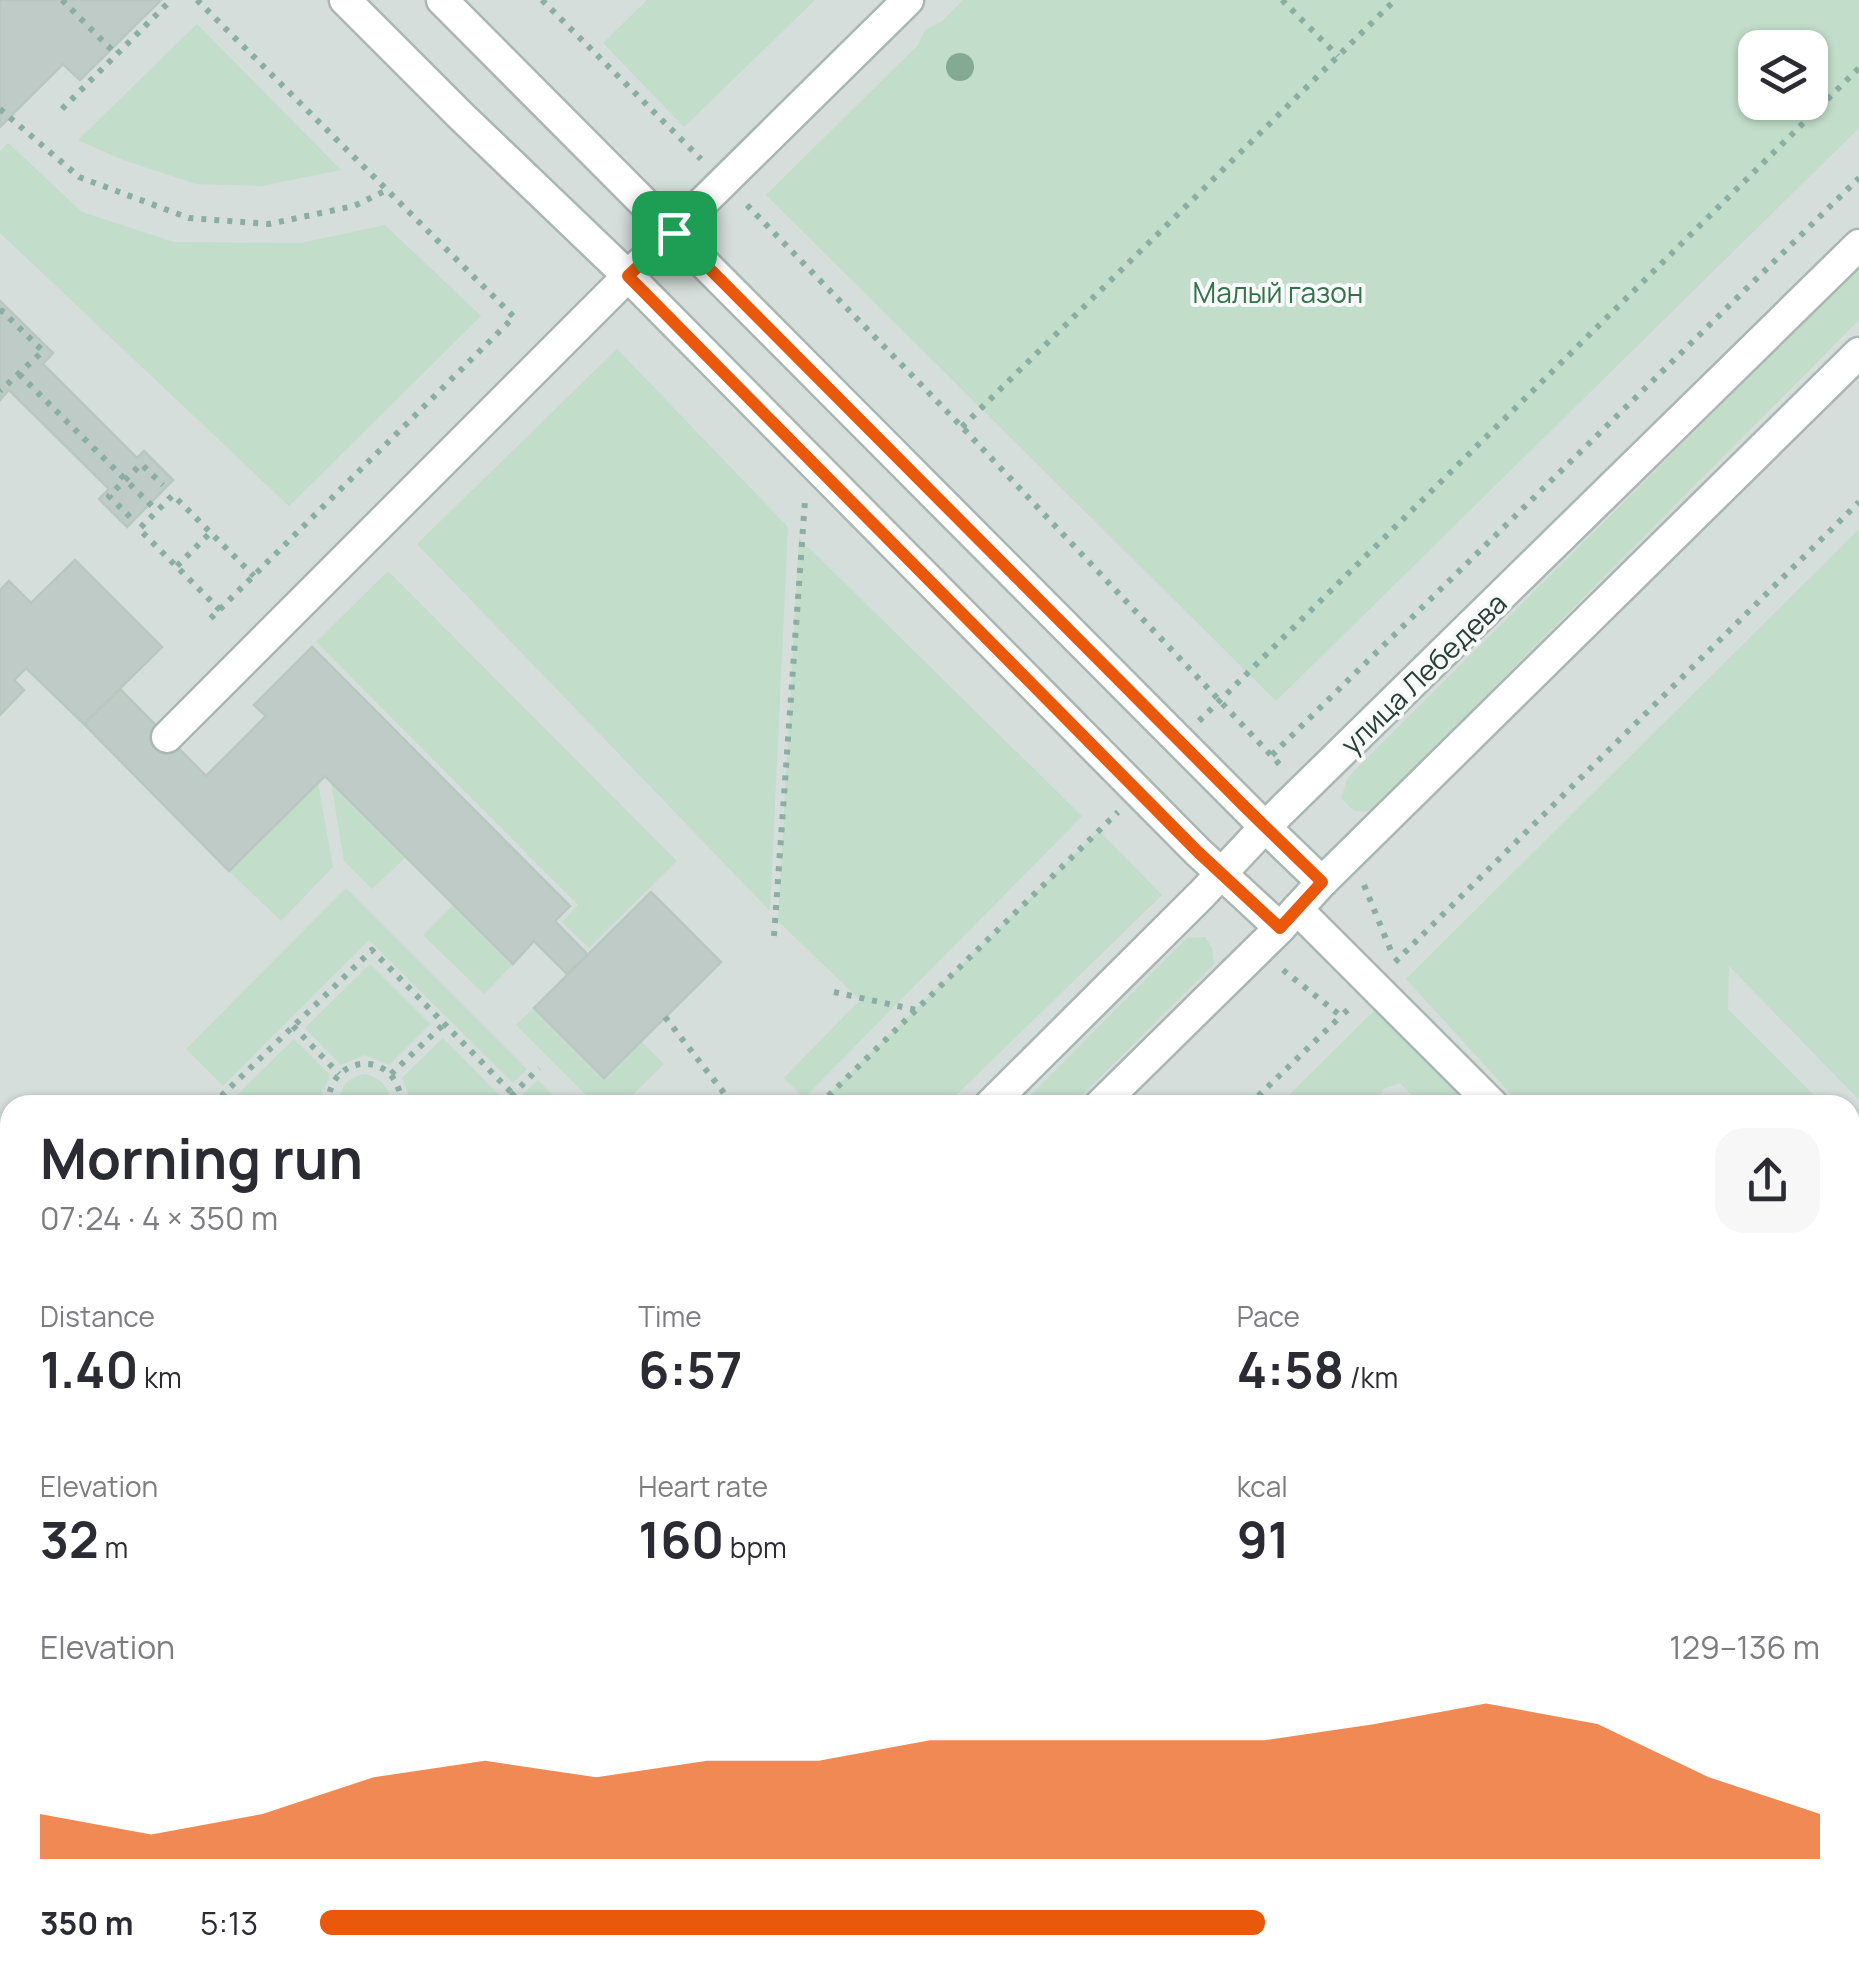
<!DOCTYPE html>
<html lang="en">
<head>
<meta charset="utf-8">
<style>
	body { margin:0; font-family:Manrope,sans-serif; background:#f7f7f7; color:#2b2b33; height:100vh; display:flex; flex-direction:column; font-size:38px; white-space:nowrap }
	* { box-sizing:border-box; margin:0 }
	p { font-size:32px; color:#7c7c81 }
	.icon { flex:none; width:55px; height:55px; fill:none; stroke:currentColor; stroke-width:2; stroke-linecap:round; stroke-linejoin:round }
	.map { position:relative; flex:1; overflow:hidden }
	.drawer { position:absolute; left:0px; top:1095px; width:1860px; height:888px; display:flex; flex-direction:column; background:#fff; border-radius:30px 30px 0 0; box-shadow:0 2px 8px #0004 }
	.drawer>* { flex:none }
	.tools { position:absolute; left:1738px; top:30px; display:grid; gap:20px }
	.tools a { display:grid; place-items:center; width:90px; height:90px; border-radius:20px; background:#fff; box-shadow:0 2px 8px #0004; font-size:50px }
	.pin { position:absolute; display:grid; place-items:center; width:85px; height:85px; color:#fff; margin:-42px; border-radius:20px; box-shadow:0 5px 15px #0006 }
	.round { display:grid; place-items:center; flex:none; width:105px; height:105px; border-radius:30px; background:#f7f7f7 }
	.overview { display:flex; align-items:center; justify-content:space-between; height:170px; padding:0 40px }
	h1 { font-size:55px; font-weight:700; line-height:75px }
	.metrics { display:grid; grid-template-columns:repeat(3,1fr); gap:15px; height:170px; padding:10px 40px }
	.metrics div { display:grid; align-content:center }
	.metrics b { font-size:50px; font-weight:700 }
	.metrics small { font-size:28px; font-weight:400 }
	.metrics p { font-size:28px }
	.chart { height:280px; padding:20px 40px }
	.chart p { display:flex; justify-content:space-between }
	.chart svg { width:100%; height:180px; margin-top:10px; fill:#ea580c; opacity:.7 }
	ul { padding:0 40px; list-style:none; font-size:32px }
	li { display:grid; grid-template-columns:160px 120px 1fr; align-items:center; height:75px }
	li i { height:25px; border-radius:12px; background:#ea580c }
	.map>svg:first-child { display:block }
	.built { fill:#d5deda; fill-rule:evenodd }
	.green { fill:#c2ddc9; fill-rule:evenodd }
	.building { fill:#bfcbc7; stroke:#b9c7c1; stroke-width:2.5 }
	.lines { fill:none; stroke-linecap:round; stroke-linejoin:round }
	.minor-casing { stroke:#aab6b2; stroke-width:35 }
	.path { stroke:#8aaea3; stroke-width:6; stroke-dasharray:5 8; stroke-linecap:butt }
	.minor { stroke:#fff; stroke-width:30 }
	.tree { fill:#85aa94 }
	.route-casing { stroke:#fff; stroke-width:20 }
	.route { stroke:#ea580c; stroke-width:12 }
	.labels { text-anchor:middle; dominant-baseline:central; stroke-width:8; stroke-linejoin:round; paint-order:stroke }
	.park-label { font-size:28px; fill:#34724c; stroke:#f7faf9 }
	.street-label { font-size:28px; fill:#273f38; stroke:#f7faf9 }
</style>
</head>
<body>
<div class="map">
<svg width="1859" height="1982" viewBox="0 0 1859 1982">
	<rect width="100%" height="100%" fill="#e7eeeb"/>
	<path class="built" d="M0,0H1859V1982H0ZM1755,48H1810V102H1755ZM10,1105H1850V1972H10Z"/>
	<g class="green">
		<path d="M647,0H815L684,127L603,43Z"/>
		<path d="M963,0H1859V128L1276,701L766,195L918,45L925,30L941,22ZM1755,48H1810V102H1755Z"/>
		<path d="M197,24L341,170L261,186L196,184L123,160L78,140Z"/>
		<path d="M8,143L82,212L174,242L301,243L385,225L481,316L289,506L0,233V151Z"/>
		<path d="M1859,268V320L1378,804L1368,811H1354L1341,798L1348,777Z"/>
		<path d="M617,349L788,527L770,911L417,544Z"/>
		<path d="M1859,529V1100L1729,966L1728,1009L1824,1105H1521L1406,979Z"/>
		<path d="M799,538L1082,816L804,1098L784,1078L860,1000L778,921Z"/>
		<path d="M388,571L677,861L589,948L562,922L578,905L316,642Z"/>
		<path d="M331,782L406,857L372,889L344,861Z"/>
		<path d="M318,783L333,867L281,921L229,871Z"/>
		<path d="M1099,831L1162,895L946,1105H817Z"/>
		<path d="M346,888L527,1069L513,1083L369,940L223,1086L186,1049Z"/>
		<path d="M453,905L513,964L484,994L423,935Z"/>
		<path d="M1205,937L1212,948L1214,964L1072,1105H1021L1187,938Z"/>
		<path d="M370,964L430,1024L389,1065L365,1055L341,1065L305,1028Z"/>
		<path d="M1379,1006L1474,1105H1421L1400,1083L1383,1089L1378,1105H1279Z"/>
		<path d="M534,1008L604,1077L641,1041L664,1064L622,1105H596L516,1025Z"/>
		<path d="M443,1038L499,1095L490,1105H409L411,1101L402,1078Z"/>
		<path d="M294,1039L330,1075L319,1100L320,1105H241L234,1098Z"/>
		<path d="M365,1074C381,1078 391,1088 390,1105H340C338,1088 348,1077 365,1074Z"/>
		<path d="M538,1080L563,1105H512Z"/>
		<path d="M1850,1131L1859,1140V1447L1850,1438Z"/>
		<path d="M10,1216V1290L0,1300V1226Z"/>
		<path d="M0,1384L10,1393V1454L2,1462L0,1460Z"/>
		<path d="M1850,1640L1859,1649V1752L1850,1723Z"/>
		<path d="M0,1819L10,1829V1958L0,1948Z"/>
		<path d="M478,1972L601,1973L610,1982H468Z"/>
		<path d="M1141,1973L1150,1982H862L853,1973Z"/>
		<path d="M1512,1973H1581L1605,1982H1521Z"/>
	</g>
	<g class="building">
		<path d="M0,0H161L80,80L63,64L0,127Z"/>
		<path d="M0,301L53,353L43,364L137,458L144,451L173,480L127,527L99,499L109,489L9,390L0,400Z"/>
		<path d="M75,560L162,647L84,724L26,668L14,680L24,690L0,715V590L9,581L31,603Z"/>
		<path d="M312,647L570,906L555,921L588,955L567,974L534,941L513,964L325,776L229,871L84,724L120,689L206,776L266,716L254,705Z"/>
		<path d="M651,892L721,962L604,1078L534,1008Z"/>
		<path d="M10,1514V1667L1,1675L0,1524Z"/>
		<path d="M1850,1543L1859,1552V1627L1850,1617Z"/>
	</g>
	<g class="lines">
		<defs>
			<g id="minor">
				<path d="M345,0L460,115L628,276L1198,852L1280,928"/>
				<path d="M442,0L1265,827L1322,882"/>
				<path d="M167,737L628,276L908,0"/>
				<path d="M1297,909L1493,1105"/>
				<path d="M990,1105L1202,894L1265,827L1859,245"/>
				<path d="M1100,1105L1280,928L1322,882L1859,353"/>
				<path d="M1850,1467L1859,1476"/>
				<path d="M108,1982L118,1972"/>
				<path d="M213,1982L223,1972"/>
			</g>
		</defs>
		<use href="#minor" class="minor-casing"/>
		<g class="path">
			<path d="M62,0L117,55"/>
			<path d="M197,0L514,317L205,624"/>
			<path d="M542,0L701,159"/>
			<path d="M1282,0L1338,56"/>
			<path d="M0,109L79,177L189,218L269,224L354,206L387,190"/>
			<path d="M62,109L171,0"/>
			<path d="M747,205L962,427L1283,768"/>
			<path d="M0,313L2,311L43,351L0,391"/>
			<path d="M19,374L157,511"/>
			<path d="M962,427L1395,0"/>
			<path d="M130,517L109,496L141,464L163,485"/>
			<path d="M177,566L211,532"/>
			<path d="M220,610L139,529L173,495L254,576"/>
			<path d="M1199,721L1859,68"/>
			<path d="M1272,755L1859,178"/>
			<path d="M1364,885L1393,956"/>
			<path d="M774,936L805,500"/>
			<path d="M1395,962L1859,502"/>
			<path d="M1283,970L1341,1016L1351,1007"/>
			<path d="M834,992L916,1010"/>
			<path d="M665,1017L724,1093"/>
			<path d="M293,1026L339,1074"/>
			<path d="M391,1074L444,1024"/>
			<path d="M222,1095L232,1105"/>
			<path d="M212,1105L372,950L513,1094"/>
			<path d="M328,1105C329,1050 401,1050 401,1105"/>
			<path d="M502,1105L539,1068"/>
			<path d="M819,1105L1118,812"/>
			<path d="M1249,1105L1341,1016"/>
			<path d="M0,1804L5,1809"/>
			<path d="M0,1908L10,1898"/>
			<path d="M737,1972L747,1982"/>
			<path d="M838,1972L847,1982"/>
			<path d="M1156,1972L1165,1982"/>
			<path d="M1254,1972L1263,1982"/>
			<path d="M0,1980L2,1982"/>
			<path d="M63,1982L69,1972"/>
			<path d="M356,1982L365,1972"/>
		</g>
		<use href="#minor" class="minor"/>
	</g>
	<circle class="tree" cx="960" cy="67" r="14"/>
	<g class="lines">
		<defs>
			<path id="route" d="M674,233L1244,806L1322,882L1280,928L1198,852L628,276Z"/>
		</defs>
		<use href="#route" class="route-casing"/>
		<use href="#route" class="route"/>
	</g>
	<g class="labels">
		<g class="park-label">
			<text x="1278" y="292">Малый газон</text>
		</g>
		<g class="street-label">
			<text transform="translate(1423 673) rotate(-44)">улица Лебедева</text>
		</g>
	</g>
</svg>
<div class="tools">
<a><svg class="icon" aria-label="layers" viewBox="0 0 24 24"><path d="M12 4l9 5-9 5-9-5zM3 14l9 5 9-5"/></svg></a>
</div>
<div class="pin" style="left:674px;top:233px;background:#1e9e55"><svg class="icon" aria-label="arrive" viewBox="0 0 24 24"><path d="M6 21V4h12l-3 4 3 4H6"/></svg></div>
<section class="drawer">
<div class="overview"><div><h1>Morning run</h1><p>07:24 · 4 × 350 m</p></div><a class="round"><svg class="icon" aria-label="share" viewBox="0 0 24 24"><path d="M12 15V3M7 8l5-5 5 5M5 13v7h14v-7"/></svg></a></div>
<div class="metrics">
<div><p>Distance</p><b>1.40<small> km</small></b></div>
<div><p>Time</p><b>6:57</b></div>
<div><p>Pace</p><b>4:58<small> /km</small></b></div>
</div>
<div class="metrics">
<div><p>Elevation</p><b>32<small> m</small></b></div>
<div><p>Heart rate</p><b>160<small> bpm</small></b></div>
<div><p>kcal</p><b>91</b></div>
</div>
<div class="chart"><p><span>Elevation</span>129–136 m</p>
<svg viewBox="0 0 160 44" preserveAspectRatio="none"><path d="M0 44V33L10 38L20 33L30 24L40 20L50 24L60 20L70 20L80 15L90 15L100 15L110 15L120 11L130 6L140 11L150 24L160 33V44z"/></svg>
</div>
<ul>
<li><b>350 m</b>5:13<i style="width:63%"></i></li>
</ul>
</section>
</div>
</body>
</html>
